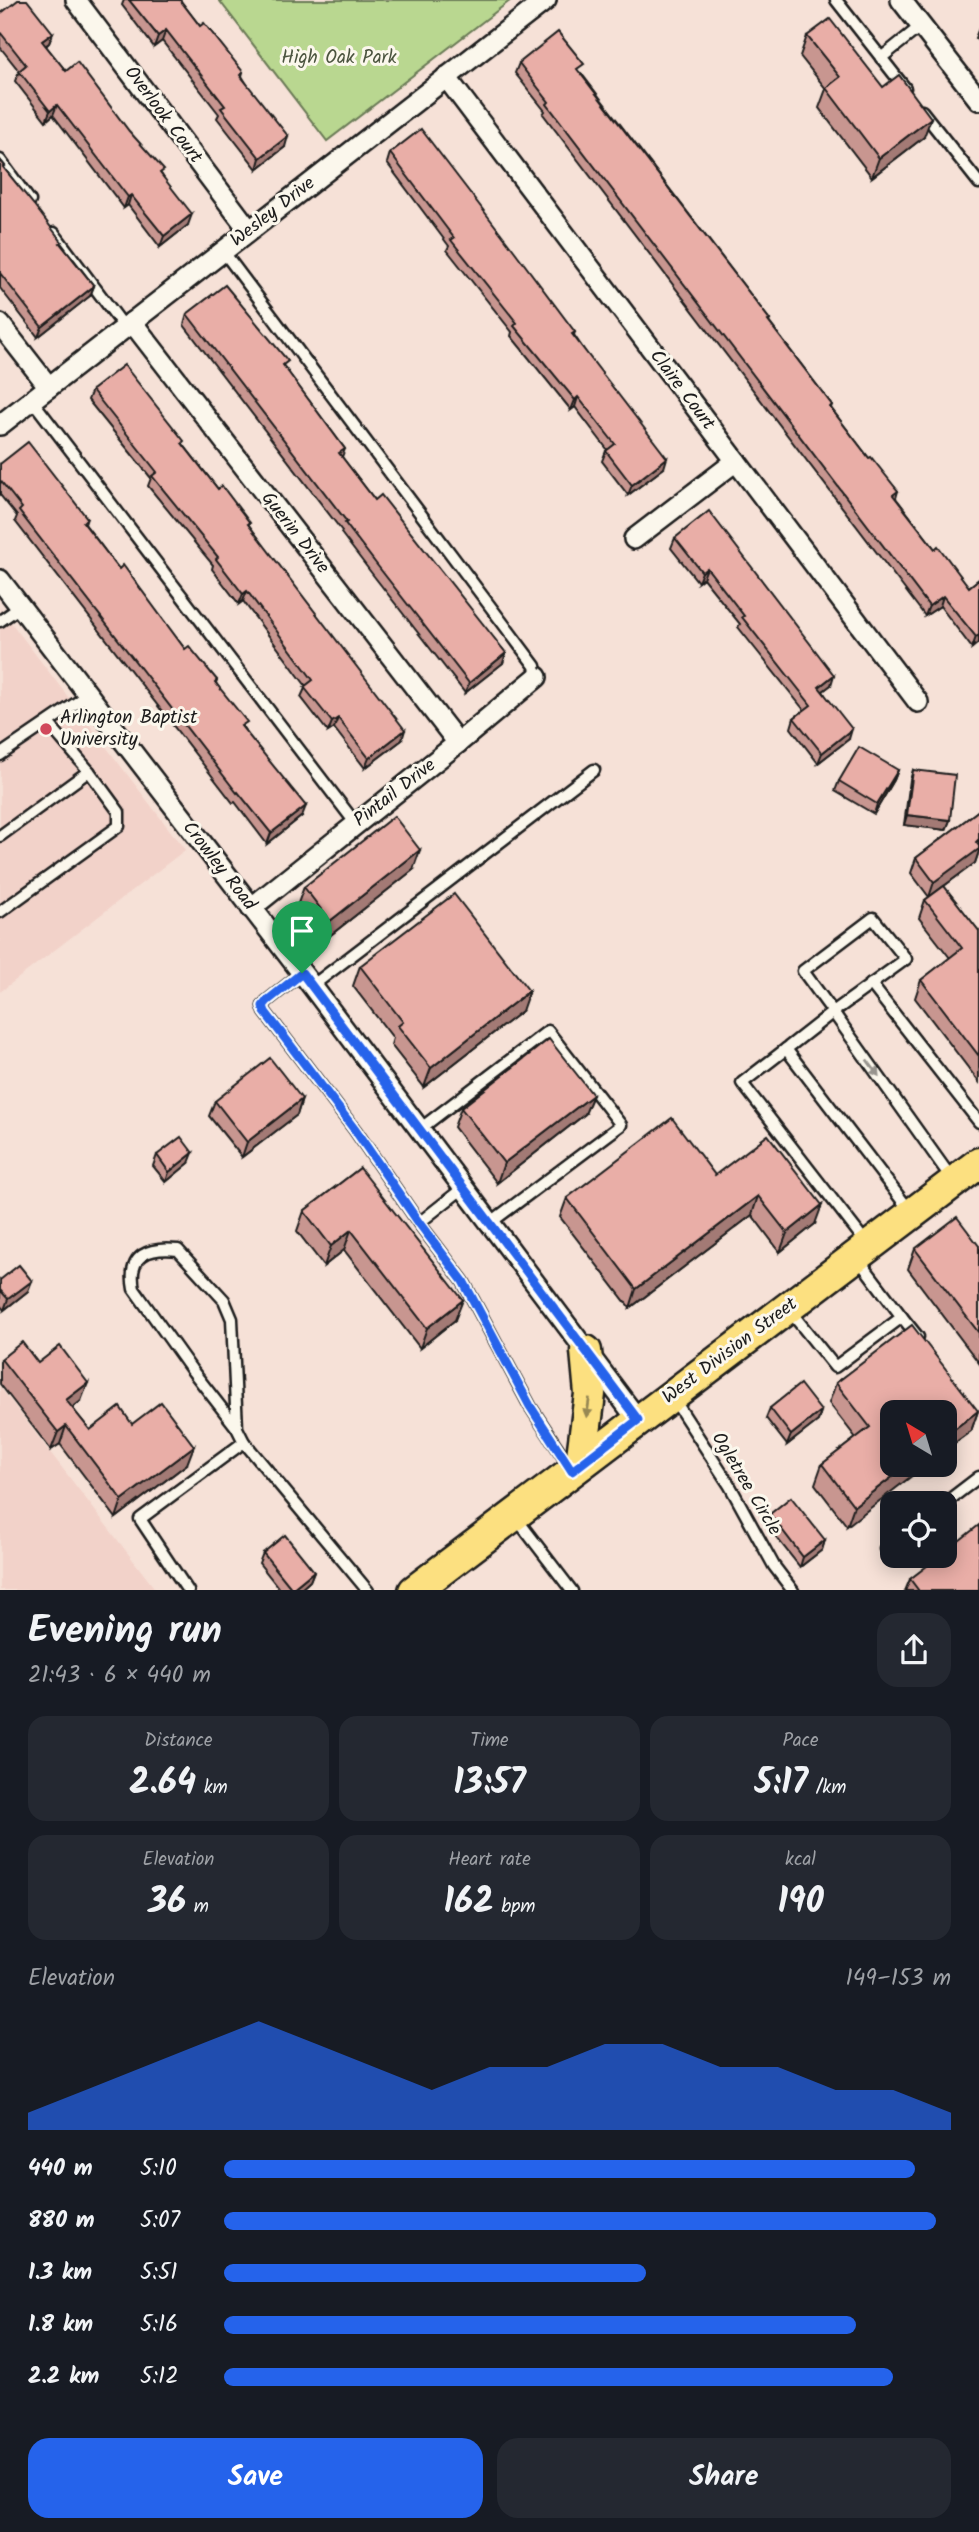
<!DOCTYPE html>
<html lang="en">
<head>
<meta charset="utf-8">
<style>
	body { margin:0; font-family:Kalam,sans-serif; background:#242831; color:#f1f3f6; height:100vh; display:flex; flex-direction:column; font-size:26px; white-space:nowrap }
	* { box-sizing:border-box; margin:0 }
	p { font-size:23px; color:#9ea1a6 }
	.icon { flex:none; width:38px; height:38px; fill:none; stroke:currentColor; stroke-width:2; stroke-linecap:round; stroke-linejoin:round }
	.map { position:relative; height:1590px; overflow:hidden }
	.sheet { display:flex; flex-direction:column; background:#171b24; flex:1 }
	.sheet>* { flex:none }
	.needle { width:46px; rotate:322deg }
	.tools { position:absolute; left:880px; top:1400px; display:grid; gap:14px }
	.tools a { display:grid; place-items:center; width:77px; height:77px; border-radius:14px; background:#171b24; box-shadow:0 4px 18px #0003; font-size:35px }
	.pin { position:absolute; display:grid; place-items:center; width:60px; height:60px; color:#fff; margin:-72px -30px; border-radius:50% 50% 50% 0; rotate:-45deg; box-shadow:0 0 7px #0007 }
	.pin .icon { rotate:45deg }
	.round { display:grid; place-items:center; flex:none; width:74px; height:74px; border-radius:21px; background:#242831 }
	.headline { display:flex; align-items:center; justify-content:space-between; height:119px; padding:0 28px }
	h1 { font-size:38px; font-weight:700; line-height:52px }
	.stats { display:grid; grid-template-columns:repeat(3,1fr); gap:10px; height:119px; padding:7px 28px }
	.stats div { display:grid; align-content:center; border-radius:18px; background:#242831; text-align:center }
	.stats b { font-size:35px; font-weight:700 }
	.stats small { font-size:19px; font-weight:400 }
	.stats p { font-size:19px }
	.chart { height:196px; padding:14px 28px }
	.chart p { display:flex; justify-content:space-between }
	.chart svg { width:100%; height:126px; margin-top:7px; fill:#2563eb; opacity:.7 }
	.button { display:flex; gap:14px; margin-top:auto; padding:14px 28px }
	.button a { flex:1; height:80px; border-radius:21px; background:#2563eb; color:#fff; font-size:28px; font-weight:700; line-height:80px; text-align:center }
	.button a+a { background:#242831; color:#f1f3f6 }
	ul { padding:0 28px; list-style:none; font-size:23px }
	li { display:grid; grid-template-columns:112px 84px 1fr; align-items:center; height:52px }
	li i { height:18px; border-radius:9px; background:#2563eb }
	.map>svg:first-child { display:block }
	.built { fill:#f2d2c9 }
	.green { fill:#b9d790; stroke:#6a7a56; stroke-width:2 }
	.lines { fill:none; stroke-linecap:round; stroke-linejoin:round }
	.service-casing { stroke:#1c1c1c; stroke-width:15 }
	.minor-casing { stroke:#1c1c1c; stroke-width:24 }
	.primary-casing { stroke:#1c1c1c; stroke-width:35 }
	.service { stroke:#fbf7ec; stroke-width:10 }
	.minor { stroke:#fbf7ec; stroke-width:19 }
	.primary { stroke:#fce080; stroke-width:30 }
	.wall { fill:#c89690; stroke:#1c1c1c; stroke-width:2 }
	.shaded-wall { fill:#a37a75; stroke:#1c1c1c; stroke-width:2 }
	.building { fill:#e9aea7; stroke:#1c1c1c; stroke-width:2 }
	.oneway { fill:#97948e }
	.oneway2 { fill:#978853 }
	.route-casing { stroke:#fff; stroke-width:14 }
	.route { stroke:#2563eb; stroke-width:9 }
	.poi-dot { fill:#d1495b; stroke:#fbf7ec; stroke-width:2.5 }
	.labels { text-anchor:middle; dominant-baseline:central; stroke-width:6; stroke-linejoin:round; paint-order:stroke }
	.park-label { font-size:19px; fill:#4b543f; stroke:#fbf7ec }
	.street-label { font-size:19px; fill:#1c1c1c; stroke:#fbf7ec }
	.poi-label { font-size:19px; fill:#1c1c1c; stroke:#fbf7ec; text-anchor:start }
</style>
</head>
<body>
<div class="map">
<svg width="979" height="1591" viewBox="0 0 979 1591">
	<rect width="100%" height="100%" fill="#f6e1d7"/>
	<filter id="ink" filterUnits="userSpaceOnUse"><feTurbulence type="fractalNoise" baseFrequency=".0143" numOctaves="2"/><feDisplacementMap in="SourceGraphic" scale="14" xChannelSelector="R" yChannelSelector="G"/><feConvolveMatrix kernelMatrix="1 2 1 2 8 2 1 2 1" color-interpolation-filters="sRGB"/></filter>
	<g filter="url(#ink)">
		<g class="built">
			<path d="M0,608L185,850L0,992Z"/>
			<path d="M0,1387L156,1590H0Z"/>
		</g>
		<path class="green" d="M219,0H511L327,141Z"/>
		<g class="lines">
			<defs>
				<g id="service">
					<path d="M836,0L905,88"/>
					<path d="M881,58L921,26"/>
					<path d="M922,111L979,183"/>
					<path d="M0,160L30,201"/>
					<path d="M54,233L125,328"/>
					<path d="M223,251L535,666L537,677"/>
					<path d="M32,400L356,824"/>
					<path d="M0,621L20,607"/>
					<path d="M0,755L88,695"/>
					<path d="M0,836L89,771"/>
					<path d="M0,912L119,826V812L89,771L48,723"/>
					<path d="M302,973L267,1001L263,1006L265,1012L355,1130L419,1223"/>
					<path d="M871,984L979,1122"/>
					<path d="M312,986L594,770"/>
					<path d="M786,1049L833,1012L803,971L873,918L906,959L833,1012L952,1179"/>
					<path d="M420,1129L548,1031L621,1125L490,1223"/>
					<path d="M463,1188L419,1223L463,1281L530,1406L570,1467"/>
					<path d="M867,1244L742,1083L786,1049L910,1211"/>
					<path d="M859,1260L902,1317"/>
					<path d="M790,1311L835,1367L902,1317L918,1337"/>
					<path d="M673,1398L730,1486L774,1566L793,1591"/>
					<path d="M237,1428L191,1369L134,1289C127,1254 149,1247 178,1250L224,1300L232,1319L237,1428L244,1442"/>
					<path d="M945,1503L979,1477"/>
					<path d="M516,1518L572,1591"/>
					<path d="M885,1549L892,1543"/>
					<path d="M188,1591L140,1519L244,1442L368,1591"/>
				</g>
				<g id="minor">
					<path d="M76,0L249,230"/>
					<path d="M901,0L979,100"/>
					<path d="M446,77L918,702"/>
					<path d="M132,322L458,743"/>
					<path d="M0,324L49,387"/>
					<path d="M0,425L546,0"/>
					<path d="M634,539L736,461"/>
					<path d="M0,580L312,986L638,1420"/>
					<path d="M251,908L458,743L537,677"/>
				</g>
				<g id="primary">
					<path d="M581,1464L590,1394L586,1351"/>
					<path d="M414,1591L979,1163"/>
				</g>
			</defs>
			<use href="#service" class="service-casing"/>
			<use href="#minor" class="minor-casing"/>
			<use href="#primary" class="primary-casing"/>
			<use href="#service" class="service"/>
			<use href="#minor" class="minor"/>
			<use href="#primary" class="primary"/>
		</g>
		<g class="wall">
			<path d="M124,0H180L200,26L243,72L242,76L285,147L257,169L217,118L219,114L162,41L154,47L122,5Z"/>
			<path d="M0,14L53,33L49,43L46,46L66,71L162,175L188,225L160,247L128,205L124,208L53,115L46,121L15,81L19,71L0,47Z"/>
			<path d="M979,28V42L975,38Z"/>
			<path d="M807,36L883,87L924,137L872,177L819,108L826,89L800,56Z"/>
			<path d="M519,63L581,73L770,320L769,322L832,405L831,408L869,458L898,491L896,498L935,549L969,587L979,579V642L972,648L940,606L925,616L543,114L545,111L515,73Z"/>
			<path d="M390,153L575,332L574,335L664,468L628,495L602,461L606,451L607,449L575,407L571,410L511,336L512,332L447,250L449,246L387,163Z"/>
			<path d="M0,160L5,166L4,168L94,286L90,296L38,337L0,288Z"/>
			<path d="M187,314L285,368L345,449L342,457L375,500L506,653L503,663L465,693L373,575L341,533L342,531L184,325Z"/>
			<path d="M92,390L183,444L218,489L249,525L402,740L365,768L334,728L328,732L301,697L306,686L243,601L239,604L212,569L213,565L148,486L151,478L88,400Z"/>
			<path d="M0,464L87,518L85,524L119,569L185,649L217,680L216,683L244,729L302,816L267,844L235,802L233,803L15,521L17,516L0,495Z"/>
			<path d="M675,538L831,685L823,691L849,739L818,763L791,728L794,718L804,710L738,627L740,624L703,578L698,582L671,548Z"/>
			<path d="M898,770L894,780L874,814L835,791L839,781Z"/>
			<path d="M913,770L950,820L946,830L904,825L910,780Z"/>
			<path d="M979,810V851L975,863L944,886L979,931V1082L915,998L921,980L950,958L919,918L925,900L929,897L911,873L916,858Z"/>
			<path d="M413,870L323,941L297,906L304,887Z"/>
			<path d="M360,966L522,1011L424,1087L391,1045L393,1038L353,986Z"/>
			<path d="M302,1099L297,1115L242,1157L209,1116L215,1101Z"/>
			<path d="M461,1108L585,1114L497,1183L454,1127Z"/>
			<path d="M157,1155L189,1163L166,1182L153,1166Z"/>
			<path d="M360,1168L455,1320L420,1348L344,1250L324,1266L297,1231L304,1211Z"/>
			<path d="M715,1175L815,1224L780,1252L752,1215L630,1308L560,1217L567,1198Z"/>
			<path d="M979,1246V1363L908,1269L915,1249Z"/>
			<path d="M0,1280L28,1291L4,1310L0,1305Z"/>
			<path d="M1,1359L38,1363L81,1401L72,1408L90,1430L132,1424L187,1464L116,1518L60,1444L51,1450L0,1384V1362Z"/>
			<path d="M836,1383L978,1411L971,1431L945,1450V1412L847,1526L815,1484L822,1464L856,1438L829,1403Z"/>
			<path d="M770,1408L821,1411L818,1421L787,1445L766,1418Z"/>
			<path d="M770,1514L825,1540L822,1550L800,1567L766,1524Z"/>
			<path d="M263,1553L314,1571L310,1581L299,1591H281L259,1563Z"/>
			<path d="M910,1579L979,1591H905Z"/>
		</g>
		<g class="shaded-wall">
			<path d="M166,30L162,41L154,47L158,36Z"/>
			<path d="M53,33L49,43L38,51L42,41Z"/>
			<path d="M57,105L53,115L46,121L50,111Z"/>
			<path d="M931,118L924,137L872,177L879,158Z"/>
			<path d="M288,136L285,147L257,169L260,158Z"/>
			<path d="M131,195L128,205L124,208L128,197Z"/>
			<path d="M192,214L188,225L160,247L164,236Z"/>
			<path d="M94,286L90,296L38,337L42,327Z"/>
			<path d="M578,397L575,407L571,410L575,400Z"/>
			<path d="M667,458L664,468L628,495L632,485Z"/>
			<path d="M707,568L703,578L698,582L702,572Z"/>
			<path d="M247,591L243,601L239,604L243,594Z"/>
			<path d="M943,596L940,606L925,616L929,606Z"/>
			<path d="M979,635V642L972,648L976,637Z"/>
			<path d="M506,653L503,663L465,693L469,683Z"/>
			<path d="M834,675L831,685L815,697L819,687Z"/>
			<path d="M338,718L334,728L328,732L332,722Z"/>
			<path d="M852,729L849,739L818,763L822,753Z"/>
			<path d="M405,730L402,740L365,768L369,758Z"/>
			<path d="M898,770L894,780L874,814L877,804Z"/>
			<path d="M306,806L302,816L267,844L271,833Z"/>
			<path d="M907,815L950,820L946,830L904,825Z"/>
			<path d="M979,839V851L975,863L929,897L934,882Z"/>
			<path d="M420,850L413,870L323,941L330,921Z"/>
			<path d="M529,991L522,1011L424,1087L431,1068Z"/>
			<path d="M593,1095L585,1114L497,1183L504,1163Z"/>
			<path d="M302,1099L297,1115L242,1157L247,1142Z"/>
			<path d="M193,1153L189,1163L166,1182L169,1172Z"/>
			<path d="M758,1196L752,1215L630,1308L636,1289Z"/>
			<path d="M822,1205L815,1224L780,1252L787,1233Z"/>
			<path d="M351,1230L344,1250L324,1266L331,1246Z"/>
			<path d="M32,1281L28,1291L4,1310L8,1299Z"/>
			<path d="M463,1300L455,1320L420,1348L427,1328Z"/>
			<path d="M88,1383L81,1401L59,1418L66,1400Z"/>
			<path d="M821,1411L818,1421L787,1445L791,1435Z"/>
			<path d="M978,1411L971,1431L945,1450V1436Z"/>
			<path d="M66,1426L60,1444L51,1450L58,1432Z"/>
			<path d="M194,1446L187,1464L116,1518L122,1500Z"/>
			<path d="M908,1465H926L847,1526L854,1506Z"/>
			<path d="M825,1540L822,1550L800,1567L803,1557Z"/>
			<path d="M314,1571L310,1581L299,1591H291L292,1589Z"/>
		</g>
		<g class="building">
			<path d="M18,0H27L53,33L42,41L66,71L77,62L129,131L164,170L160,173L192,214L164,236L131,195L128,197L57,105L50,111L19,71L26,65L0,32V14Z"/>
			<path d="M129,0H180L200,26L204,23L243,72L240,75L288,136L260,158L221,108L225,106L166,30L158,36Z"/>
			<path d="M830,19L883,87L899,75L931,118L879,158L826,88L840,77L807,36Z"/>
			<path d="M558,32L584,64L577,69L770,320L768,321L832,405L830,407L869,458L871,457L898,491L893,495L935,549L938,546L969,587L979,579V635L976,637L943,596L929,606L547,104L549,102L519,63Z"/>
			<path d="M421,129L513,249L575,332L572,334L667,458L632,485L606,451L615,444L578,397L575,400L514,326L517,323L451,240L454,238L390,153Z"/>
			<path d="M0,160L5,166L3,167L34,205L62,242L60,243L94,286L42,327L0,273Z"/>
			<path d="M225,285L288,361L283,365L345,449L339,453L375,500L381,495L506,653L469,683L377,565L345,523L347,522L187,314Z"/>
			<path d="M124,365L184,441L182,443L218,489L222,486L250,523L248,524L405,730L369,758L338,718L332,722L304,687L313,680L247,591L243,594L216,559L218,557L152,476L157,472L92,390Z"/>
			<path d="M28,442L87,518L83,522L119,569L123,565L185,649L189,646L217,680L215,682L247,722L241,726L306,806L271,833L238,792L237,793L19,511L22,508L0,480V464Z"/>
			<path d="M709,511L834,675L819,687L852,729L822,753L794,718L811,705L742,617L744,616L707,568L702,572L675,538Z"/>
			<path d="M859,747L898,770L877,804L839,781Z"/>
			<path d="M913,770L955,775L950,820L907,815Z"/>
			<path d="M979,810V839L976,842L979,846V849L934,882L916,858Z"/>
			<path d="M394,816L420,850L330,921L304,887Z"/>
			<path d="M944,886L979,931V1056L921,980L962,948L925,900Z"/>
			<path d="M454,894L529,991L431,1068L398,1026L403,1022L360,966Z"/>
			<path d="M549,1039L593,1095L504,1163L461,1108Z"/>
			<path d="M270,1058L302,1099L247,1142L215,1101Z"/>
			<path d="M672,1118L715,1175L768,1135L822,1205L787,1233L758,1196L636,1289L567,1198Z"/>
			<path d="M181,1137L193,1153L169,1172L157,1155Z"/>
			<path d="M360,1168L463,1300L427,1328L351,1230L331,1246L304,1211Z"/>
			<path d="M957,1217L979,1246V1333L915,1249Z"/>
			<path d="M19,1265L32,1281L8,1299L0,1290V1280Z"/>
			<path d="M912,1325L978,1411L945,1436V1412H892V1465H908L854,1506L822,1464L870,1427L836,1383Z"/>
			<path d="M22,1342L38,1363L60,1346L88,1383L66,1400L90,1430L120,1407L132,1424L161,1402L194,1446L122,1500L66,1426L58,1432L1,1359Z"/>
			<path d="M800,1384L821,1411L791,1435L770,1408Z"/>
			<path d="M791,1497L825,1540L803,1557L770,1514Z"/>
			<path d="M979,1525V1591H919L910,1579L940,1556H945V1552Z"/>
			<path d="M285,1535L314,1571L292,1589L263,1553Z"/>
		</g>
		<defs><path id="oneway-solid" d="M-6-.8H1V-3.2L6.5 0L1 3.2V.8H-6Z" transform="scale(1.75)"/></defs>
		<use class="oneway" href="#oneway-solid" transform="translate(873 1068) rotate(54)"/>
		<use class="oneway2" href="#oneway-solid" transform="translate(588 1408) rotate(98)"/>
	</g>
	<g class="lines" filter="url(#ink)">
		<defs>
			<path id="route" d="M302,973L638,1420L572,1471L530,1406L463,1281L419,1223L355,1130L265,1012L263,1006L267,1001Z"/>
		</defs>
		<use href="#route" class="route-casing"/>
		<use href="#route" class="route"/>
	</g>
	<circle class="poi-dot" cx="46" cy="729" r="7"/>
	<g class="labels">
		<g class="park-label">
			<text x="339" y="58">High Oak Park</text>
		</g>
		<g class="street-label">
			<text transform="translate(163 115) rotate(53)">Overlook Court</text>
			<text transform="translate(273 212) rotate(-38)">Wesley Drive</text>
			<text transform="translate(682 390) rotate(53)">Claire Court</text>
			<text transform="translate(295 533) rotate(52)">Guerin Drive</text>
			<text transform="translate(395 793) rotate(-38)">Pintail Drive</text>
			<text transform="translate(219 866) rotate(52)">Crowley Road</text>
			<text transform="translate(730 1351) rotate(-37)">West Division Street</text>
			<text transform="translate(746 1484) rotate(59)">Ogletree Circle</text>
		</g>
		<g class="poi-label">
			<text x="60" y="718">Arlington Baptist<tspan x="60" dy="22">University</tspan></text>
		</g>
	</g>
</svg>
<div class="tools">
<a><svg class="needle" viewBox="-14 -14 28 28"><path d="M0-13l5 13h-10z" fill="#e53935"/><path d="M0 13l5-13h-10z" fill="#9ea1a6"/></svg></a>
<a><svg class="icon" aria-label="locate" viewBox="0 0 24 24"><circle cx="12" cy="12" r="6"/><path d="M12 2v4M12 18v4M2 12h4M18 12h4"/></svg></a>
</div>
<div class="pin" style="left:302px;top:973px;background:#1e9e55"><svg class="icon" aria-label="arrive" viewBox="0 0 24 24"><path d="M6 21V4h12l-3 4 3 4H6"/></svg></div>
</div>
<section class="sheet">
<div class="headline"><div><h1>Evening run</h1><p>21:43 · 6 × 440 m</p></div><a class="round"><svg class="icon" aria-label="share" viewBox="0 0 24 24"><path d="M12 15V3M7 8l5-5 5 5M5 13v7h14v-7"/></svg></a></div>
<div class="stats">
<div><p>Distance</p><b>2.64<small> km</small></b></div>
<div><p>Time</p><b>13:57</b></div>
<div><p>Pace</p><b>5:17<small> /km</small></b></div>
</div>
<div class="stats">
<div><p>Elevation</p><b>36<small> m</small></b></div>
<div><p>Heart rate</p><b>162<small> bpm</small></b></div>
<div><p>kcal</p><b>190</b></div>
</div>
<div class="chart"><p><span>Elevation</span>149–153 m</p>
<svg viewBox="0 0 160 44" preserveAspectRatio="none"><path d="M0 44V38L10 30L20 22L30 14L40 6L50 14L60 22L70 30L80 22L90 22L100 14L110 14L120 22L130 22L140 30L150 30L160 38V44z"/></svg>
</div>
<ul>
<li><b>440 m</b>5:10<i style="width:95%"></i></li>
<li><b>880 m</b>5:07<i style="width:98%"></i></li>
<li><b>1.3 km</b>5:51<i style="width:58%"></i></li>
<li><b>1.8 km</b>5:16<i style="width:87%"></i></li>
<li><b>2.2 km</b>5:12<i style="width:92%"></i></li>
</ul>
<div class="button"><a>Save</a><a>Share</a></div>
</section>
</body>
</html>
